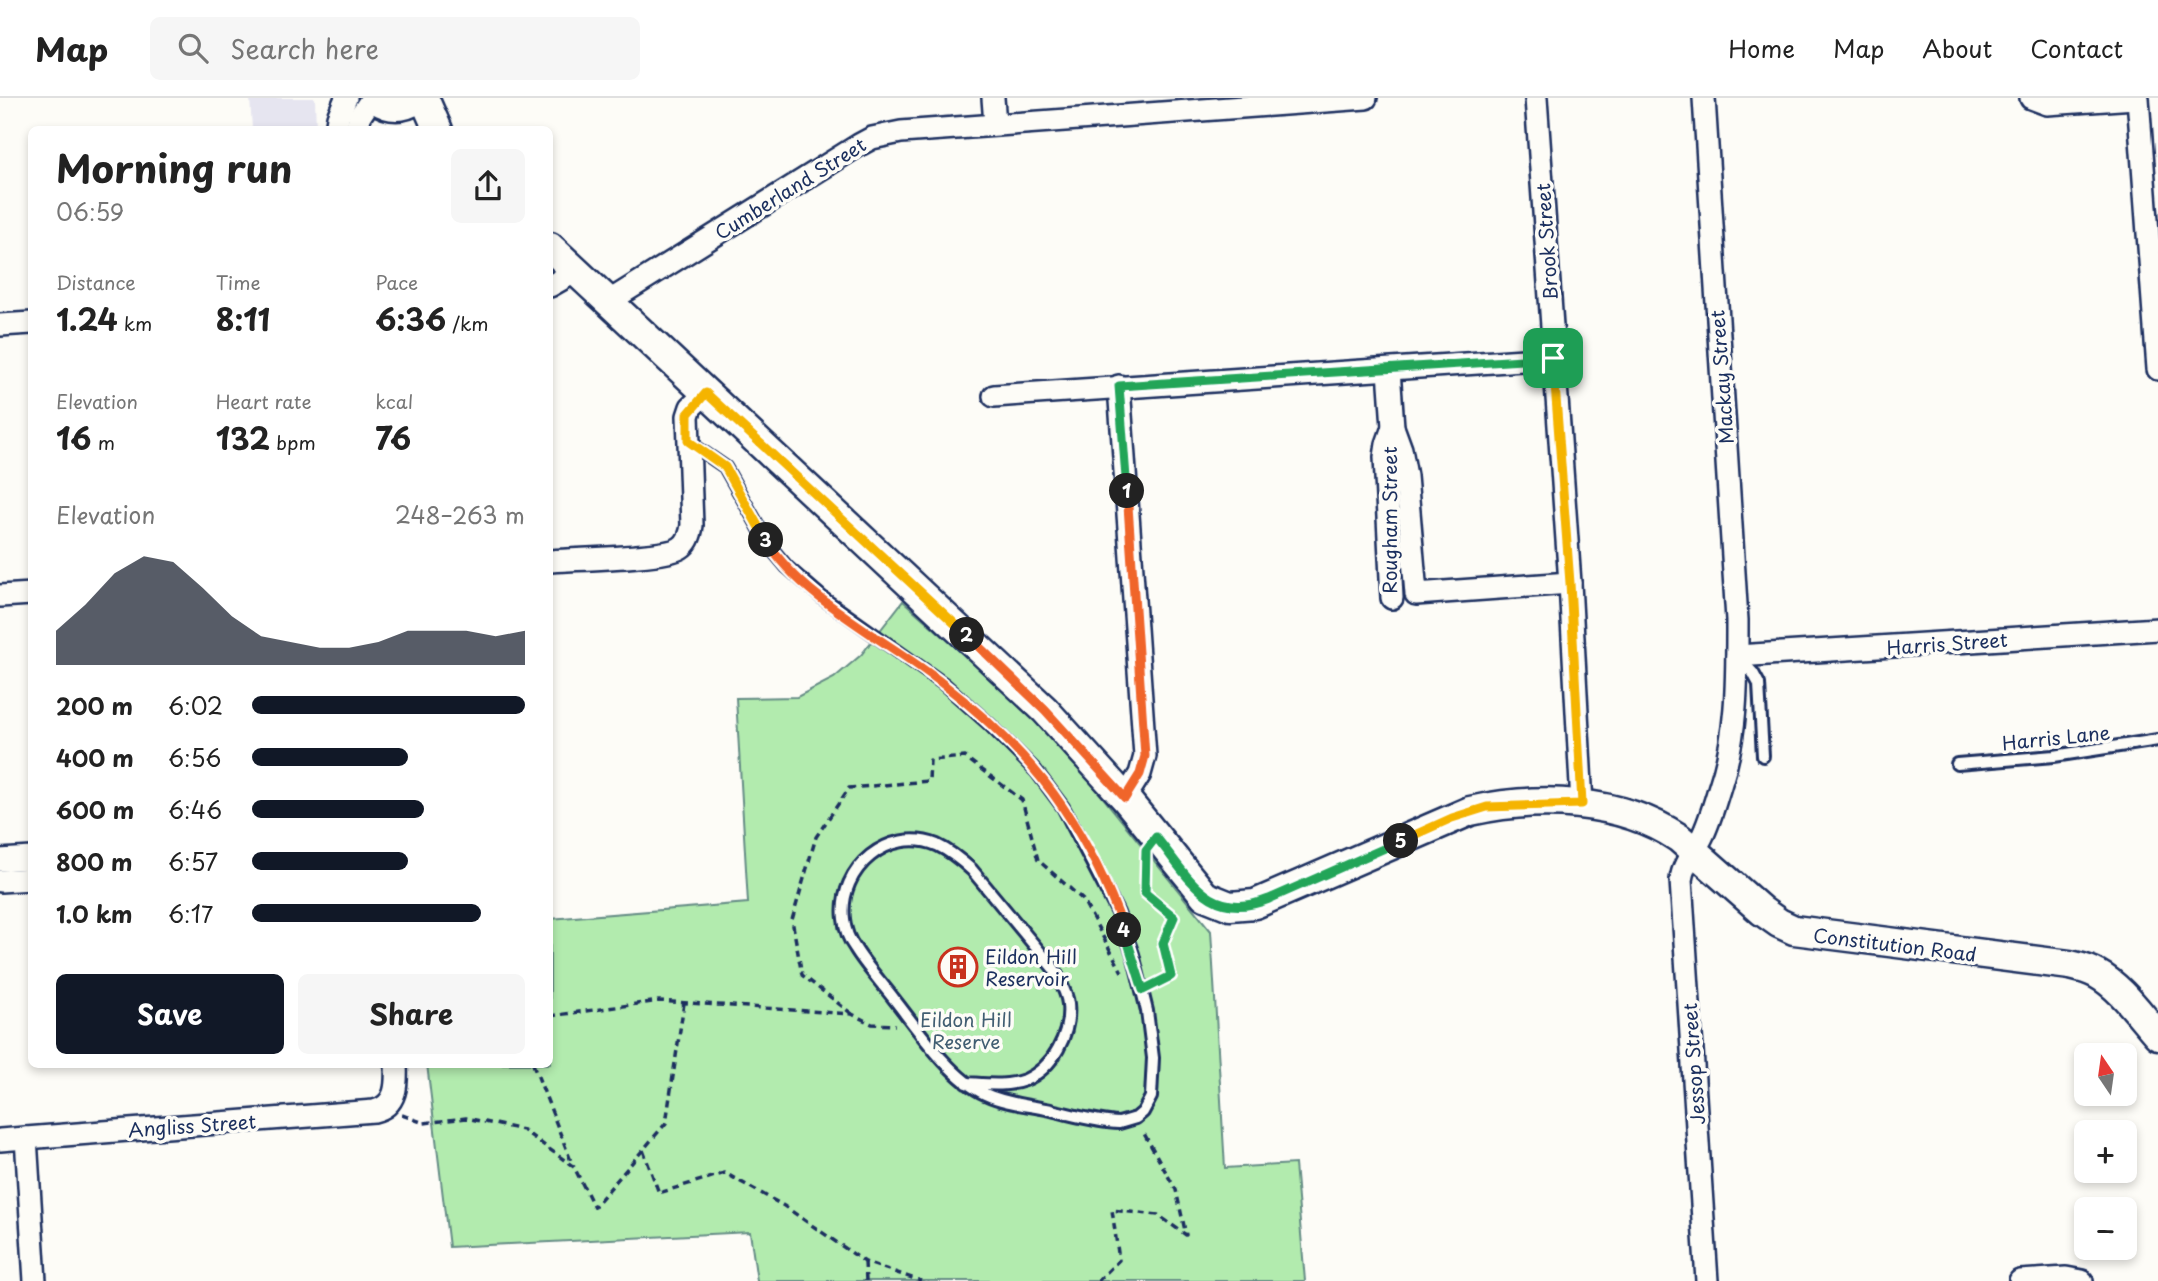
<!DOCTYPE html>
<html lang="en">
<head>
<meta charset="utf-8">
<style>
	body { margin:0; font-family:"Playpen Sans",sans-serif; background:#f6f6f6; color:#222; height:100vh; display:flex; flex-direction:column; font-size:26px; white-space:nowrap }
	* { box-sizing:border-box; margin:0 }
	p { font-size:23px; color:#767676 }
	.icon { flex:none; width:38px; height:38px; fill:none; stroke:currentColor; stroke-width:2; stroke-linecap:round; stroke-linejoin:round }
	.map { position:relative; flex:1; overflow:hidden }
	.details { position:absolute; left:28px; top:28px; width:525px; height:942px; display:flex; flex-direction:column; background:#fff; border-radius:10px; box-shadow:0 4px 10px #0003 }
	.details>* { flex:none }
	.needle { width:46px; rotate:347deg }
	.fabs { position:absolute; left:2074px; top:945px; display:grid; gap:14px }
	.fabs a { display:grid; place-items:center; width:63px; height:63px; border-radius:10px; background:#fff; box-shadow:0 4px 10px #0003; font-size:35px }
	.pin { position:absolute; display:grid; place-items:center; width:60px; height:60px; color:#fff; margin:-30px; border-radius:14px; box-shadow:0 4px 10px #0006 }
	.km { position:absolute; width:35px; height:35px; margin:-18px; border-radius:50%; background:#222; color:#fff; font-size:19px; line-height:35px; text-align:center }
	.round { display:grid; place-items:center; flex:none; width:74px; height:74px; border-radius:10px; background:#f6f6f6 }
	.summary { display:flex; align-items:center; justify-content:space-between; height:119px; padding:0 28px }
	h1 { font-size:38px; font-weight:700; line-height:52px }
	.metrics { display:grid; grid-template-columns:repeat(3,1fr); gap:10px; height:119px; padding:7px 28px }
	.metrics div { display:grid; align-content:center }
	.metrics b { font-size:30px; font-weight:700 }
	.metrics small { font-size:19px; font-weight:400 }
	.metrics p { font-size:19px }
	.chart { height:196px; padding:14px 28px }
	.chart p { display:flex; justify-content:space-between }
	.chart svg { width:100%; height:126px; margin-top:7px; fill:#111827; opacity:.7 }
	.cta { display:flex; gap:14px; margin-top:auto; padding:14px 28px }
	.cta a { flex:1; height:80px; border-radius:10px; background:#111827; color:#fff; font-size:28px; font-weight:700; line-height:80px; text-align:center }
	.cta a+a { background:#f6f6f6; color:#222 }
	ul { padding:0 28px; list-style:none; font-size:23px }
	li { display:grid; grid-template-columns:112px 84px 1fr; align-items:center; height:52px }
	li i { height:18px; border-radius:9px; background:#111827 }
	header { display:flex; align-items:center; gap:42px; box-sizing:border-box; height:98px; padding:0 35px; background:#fff; border-bottom:2px solid #e0e0e0 }
	header strong { font-size:33px }
	nav { display:flex; gap:38px; margin-inline-start:auto; font-size:24px }
	.search { width:490px; height:63px; background:#f6f6f6; display:flex; align-items:center; gap:18px; box-sizing:border-box; padding:0 24px; border-radius:10px; color:#767676; font-size:26px }
	.map>svg:first-child { display:block }
	.built { fill:#e6e5f0 }
	.green { fill:#b2ebae; stroke:#668d86; stroke-width:2 }
	.lines { fill:none; stroke-linecap:round; stroke-linejoin:round }
	.service-casing { stroke:#1b2f5e; stroke-width:16 }
	.minor-casing { stroke:#1b2f5e; stroke-width:26 }
	.tertiary-casing { stroke:#1b2f5e; stroke-width:33 }
	.secondary-casing { stroke:#1b2f5e; stroke-width:37 }
	.path { stroke:#1b2f5e; stroke-width:3.5; stroke-dasharray:7 5; stroke-linecap:butt }
	.service { stroke:#fdfcf7; stroke-width:10 }
	.minor { stroke:#fdfcf7; stroke-width:21 }
	.tertiary { stroke:#fdfcf7; stroke-width:28 }
	.secondary { stroke:#fdfcf7; stroke-width:32 }
	.split-1-casing { stroke:#fff; stroke-width:14 }
	.split-2-casing { stroke:#fff; stroke-width:14 }
	.split-3-casing { stroke:#fff; stroke-width:14 }
	.split-4-casing { stroke:#fff; stroke-width:14 }
	.split-5-casing { stroke:#fff; stroke-width:14 }
	.split-6-casing { stroke:#fff; stroke-width:14 }
	.split-1 { stroke:#22a559; stroke-width:9 }
	.split-2 { stroke:#f0652b; stroke-width:9 }
	.split-3 { stroke:#f5b400; stroke-width:9 }
	.split-4 { stroke:#f0652b; stroke-width:9 }
	.split-5 { stroke:#22a559; stroke-width:9 }
	.split-6 { stroke:#f5b400; stroke-width:9 }
	.labels { text-anchor:middle; dominant-baseline:central; stroke-width:7; stroke-linejoin:round; paint-order:stroke }
	.street-label { font-size:19px; fill:#1b2f5e; stroke:#fdfcf7 }
	.poi-label { font-size:19px; fill:#1b2f5e; stroke:#fdfcf7; text-anchor:start }
	.park-label { font-size:19px; fill:#415e72; stroke:#fdfcf7 }
</style>
</head>
<body>
<header>
<strong>Map</strong>
<div class="search"><svg class="icon" aria-label="search" viewBox="0 0 24 24"><circle cx="10" cy="10" r="6"/><path d="M15 15l6 6"/></svg>Search here</div>
<nav><a>Home</a><a>Map</a><a>About</a><a>Contact</a></nav>
</header>
<div class="map">
<svg width="2158" height="1183" viewBox="0 0 2158 1183">
	<rect width="100%" height="100%" fill="#fdfcf7"/>
	<filter id="ink" filterUnits="userSpaceOnUse"><feTurbulence type="fractalNoise" baseFrequency=".0143" numOctaves="2"/><feDisplacementMap in="SourceGraphic" scale="14" xChannelSelector="R" yChannelSelector="G"/><feConvolveMatrix kernelMatrix="1 2 1 2 8 2 1 2 1" color-interpolation-filters="sRGB"/></filter>
	<g filter="url(#ink)">
		<path class="built" d="M250,0H315L316,31H252Z"/>
		<path class="green" d="M903,503L1045,628L1211,833L1225,1070L1295,1066L1305,1183H757L750,1134L449,1149L427,966H550V821L748,805L736,600L797,599L834,580L861,557Z"/>
		<g class="lines">
			<defs>
				<g id="service">
					<path d="M690,345L725,369L770,449L787,469L824,501L944,586L989,626L1036,673L1063,709L1118,815L1133,856L1147,913L1153,960L1151,999L1143,1014L1136,1020L1119,1025C1095,1024 1070,1016 1046,1011C1026,1007 1004,1005 985,996C950,980 917,930 894,901C881,884 866,868 855,850C849,842 845,831 844,821C838,770 889,728 937,747C950,753 961,762 972,772L1054,871C1059,882 1067,894 1068,906C1071,936 1053,970 1025,982C1007,989 985,986 966,985"/>
					<path d="M1739,560L1753,575L1759,586L1763,658"/>
					<path d="M1957,666L2054,658L2158,642"/>
				</g>
				<g id="minor">
					<path d="M993,0L995,26"/>
					<path d="M1536,0L1570,485L1582,706"/>
					<path d="M1704,0L1737,522C1737,578 1738,635 1720,688C1715,704 1710,723 1702,739C1695,753 1683,765 1681,782L1707,1183"/>
					<path d="M2031,0L2047,6L2135,0"/>
					<path d="M2138,0L2158,271"/>
					<path d="M336,32L338,19L346,0"/>
					<path d="M356,32L360,18L372,0"/>
					<path d="M550,188L564,180L573,171"/>
					<path d="M608,204L859,47L872,40L901,34L1366,0"/>
					<path d="M0,227L32,225"/>
					<path d="M1389,272L1393,329L1401,351L1406,378L1416,496L1570,485"/>
					<path d="M1119,288L1145,658L1140,676L1125,700"/>
					<path d="M994,298L1553,260"/>
					<path d="M550,463C573,461 664,460 680,450C688,445 691,436 692,427L688,318L691,309L706,295"/>
					<path d="M0,498L32,496"/>
					<path d="M1392,500L1385,359L1387,346L1393,329"/>
					<path d="M1737,558L2158,531"/>
					<path d="M0,762L32,760"/>
					<path d="M0,783L32,781"/>
					<path d="M26,1040L35,1183"/>
					<path d="M0,1042L374,1013C397,1008 397,986 396,966"/>
					<path d="M2020,1183L2066,1180L2082,1183"/>
				</g>
				<g id="tertiary">
					<path d="M424,0L438,32"/>
					<path d="M550,149L1045,612L1125,700L1205,798L1230,808L1255,806L1470,713C1538,698 1619,700 1679,740L1762,813L1779,825L1794,832L2070,867C2079,869 2089,871 2097,876C2121,889 2140,917 2158,937"/>
				</g>
				<path id="secondary" d="M378,0C390,8 403,8 415,0"/>
			</defs>
			<use href="#service" class="service-casing"/>
			<use href="#minor" class="minor-casing"/>
			<use href="#tertiary" class="tertiary-casing"/>
			<use href="#secondary" class="secondary-casing"/>
			<g class="path">
				<path d="M1145,762V795L1174,819L1163,845L1171,878L1153,887"/>
				<path d="M852,916L802,877L792,822L816,739L849,690L929,683L930,662L965,659L1022,702L1038,762L1083,802L1122,874"/>
				<path d="M550,918L659,903L852,916L872,926L895,927"/>
				<path d="M533,966L573,1068"/>
				<path d="M402,1017L424,1025L466,1020L523,1032L574,1069L594,1109L666,1025L684,905"/>
				<path d="M643,1052L659,1095L725,1075L784,1108L865,1164L921,1183"/>
				<path d="M865,1164L866,1183"/>
				<path d="M1098,1183L1119,1162L1112,1112L1158,1117L1186,1137L1176,1092L1142,1032"/>
			</g>
			<use href="#service" class="service"/>
			<use href="#minor" class="minor"/>
			<use href="#tertiary" class="tertiary"/>
			<use href="#secondary" class="secondary"/>
		</g>
	</g>
	<g class="lines" filter="url(#ink)">
		<defs>
			<path id="split-1" d="M1127,393L1119,288L1553,260"/>
			<path id="split-2" d="M967,537L1045,612L1125,700L1140,676L1145,658L1127,393"/>
			<path id="split-3" d="M766,442L725,369L688,343V316L706,295L967,537"/>
			<path id="split-4" d="M766,442C802,502 889,543 943,586C987,620 1031,662 1062,708C1087,745 1109,790 1124,832"/>
			<path id="split-5" d="M1124,832L1143,892L1171,878L1163,845L1174,819L1145,795L1146,752L1156,739C1190,780 1209,825 1269,801L1401,743"/>
			<path id="split-6" d="M1401,743L1452,720L1487,709L1582,706L1570,485L1553,260"/>
		</defs>
		<use href="#split-1" class="split-1-casing"/>
		<use href="#split-2" class="split-2-casing"/>
		<use href="#split-3" class="split-3-casing"/>
		<use href="#split-4" class="split-4-casing"/>
		<use href="#split-5" class="split-5-casing"/>
		<use href="#split-6" class="split-6-casing"/>
		<use href="#split-1" class="split-1"/>
		<use href="#split-2" class="split-2"/>
		<use href="#split-3" class="split-3"/>
		<use href="#split-4" class="split-4"/>
		<use href="#split-5" class="split-5"/>
		<use href="#split-6" class="split-6"/>
	</g>
	<defs>
		<symbol id="building-ring" viewBox="-11 -11 22 22"><circle r="9.5" fill="#fdfcf7" stroke="#c8321e" stroke-width="1.5"/><path d="M-4-6H4V6H1V3H-1V6H-4ZM-2.5-4.3h1.7v1.8h-1.7ZM.8-4.3h1.7v1.8H.8ZM-2.5-1h1.7V.8h-1.7ZM.8-1h1.7V.8H.8Z" fill="#c8321e"/></symbol>
	</defs>
	<g fill-rule="evenodd">
		<use href="#building-ring" x="936" y="847" width="44" height="44"/>
	</g>
	<g class="labels">
		<g class="street-label">
			<text transform="translate(790 90) rotate(-32)">Cumberland Street</text>
			<text transform="translate(1546 144) rotate(-94)">Brook Street</text>
			<text transform="translate(1721 279) rotate(-94)">Mackay Street</text>
			<text transform="translate(1389 422) rotate(-90)">Rougham Street</text>
			<text transform="translate(1947 545) rotate(-4)">Harris Street</text>
			<text transform="translate(2056 639) rotate(-6)">Harris Lane</text>
			<text transform="translate(1895 846) rotate(7)">Constitution Road</text>
			<text transform="translate(1693 966) rotate(-94)">Jessop Street</text>
			<text transform="translate(192 1027) rotate(-4)">Angliss Street</text>
		</g>
		<g class="poi-label">
			<text x="985" y="858">Eildon Hill<tspan x="985" dy="22">Reservoir</tspan></text>
		</g>
		<g class="park-label">
			<text x="966" y="921">Eildon Hill<tspan x="966" dy="22">Reserve</tspan></text>
		</g>
	</g>
</svg>
<div class="fabs">
<a><svg class="needle" viewBox="-14 -14 28 28"><path d="M0-13l5 13h-10z" fill="#e53935"/><path d="M0 13l5-13h-10z" fill="#767676"/></svg></a>
<a>+</a>
<a>−</a>
</div>
<div class="pin" style="left:1553px;top:260px;background:#1e9e55"><svg class="icon" aria-label="arrive" viewBox="0 0 24 24"><path d="M6 21V4h12l-3 4 3 4H6"/></svg></div>
<b class="km" style="left:1127px;top:393px">1</b>
<b class="km" style="left:967px;top:537px">2</b>
<b class="km" style="left:766px;top:442px">3</b>
<b class="km" style="left:1124px;top:832px">4</b>
<b class="km" style="left:1401px;top:743px">5</b>
<section class="details">
<div class="summary"><div><h1>Morning run</h1><p>06:59</p></div><a class="round"><svg class="icon" aria-label="share" viewBox="0 0 24 24"><path d="M12 15V3M7 8l5-5 5 5M5 13v7h14v-7"/></svg></a></div>
<div class="metrics">
<div><p>Distance</p><b>1.24<small> km</small></b></div>
<div><p>Time</p><b>8:11</b></div>
<div><p>Pace</p><b>6:36<small> /km</small></b></div>
</div>
<div class="metrics">
<div><p>Elevation</p><b>16<small> m</small></b></div>
<div><p>Heart rate</p><b>132<small> bpm</small></b></div>
<div><p>kcal</p><b>76</b></div>
</div>
<div class="chart"><p><span>Elevation</span>248–263 m</p>
<svg viewBox="0 0 160 44" preserveAspectRatio="none"><path d="M0 44V32L10 23L20 12L30 6L40 8L50 17L60 27L70 34L80 36L90 38L100 38L110 36L120 32L130 32L140 32L150 34L160 32V44z"/></svg>
</div>
<ul>
<li><b>200 m</b>6:02<i style="width:100%"></i></li>
<li><b>400 m</b>6:56<i style="width:57%"></i></li>
<li><b>600 m</b>6:46<i style="width:63%"></i></li>
<li><b>800 m</b>6:57<i style="width:57%"></i></li>
<li><b>1.0 km</b>6:17<i style="width:84%"></i></li>
</ul>
<div class="cta"><a>Save</a><a>Share</a></div>
</section>
</div>
</body>
</html>
